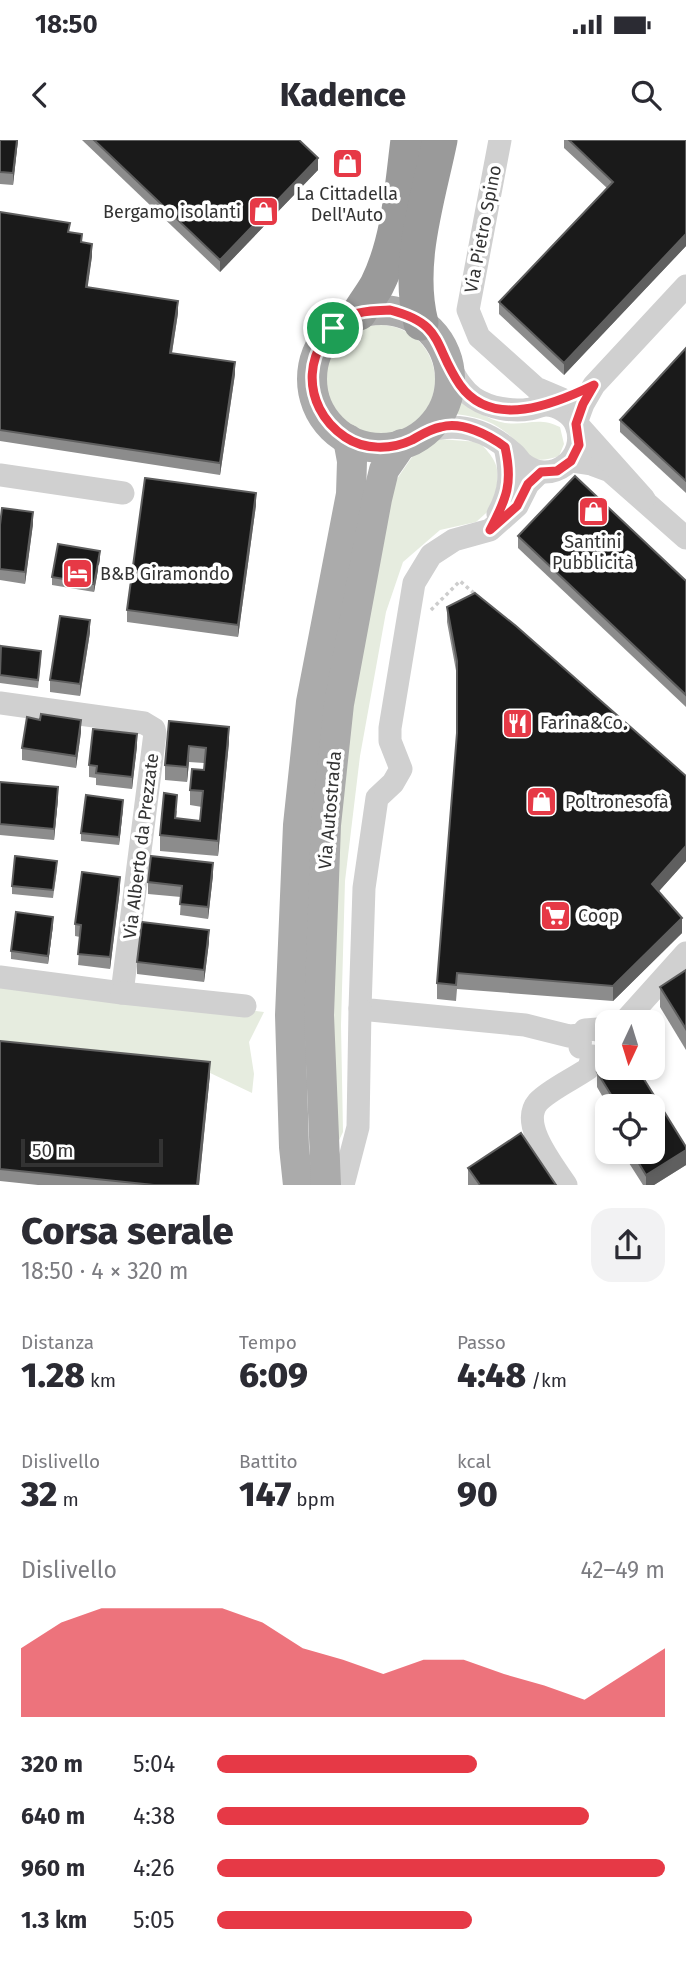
<!DOCTYPE html>
<html lang="it">
<head>
<meta charset="utf-8">
<style>
	body { margin:0; font-family:"Fira Sans",sans-serif; background:#f2f2f3; color:#2b2b33; height:100vh; display:flex; flex-direction:column; font-size:26px; white-space:nowrap }
	* { box-sizing:border-box; margin:0 }
	p { font-size:23px; color:#7c7c81 }
	.icon { flex:none; width:38px; height:38px; fill:none; stroke:currentColor; stroke-width:2; stroke-linecap:round; stroke-linejoin:round }
	.map { position:relative; height:1045px; overflow:hidden }
	.panel { display:flex; flex-direction:column; background:#fff; flex:1 }
	.panel>* { flex:none }
	.needle { width:46px; rotate:184deg }
	.fabs { position:absolute; left:595px; top:870px; display:grid; gap:14px }
	.fabs a { display:grid; place-items:center; width:70px; height:70px; border-radius:14px; background:#fff; box-shadow:0 4px 10px #0003; font-size:35px }
	.scale { position:absolute; left:21px; bottom:18px; width:142px; box-sizing:border-box; padding-left:7px; border:4px solid #333; border-top:0; font-size:19px; line-height:24px; white-space:nowrap; color:#333; -webkit-text-stroke:5px #fff; paint-order:stroke }
	.pin { position:absolute; display:grid; place-items:center; width:60px; height:60px; color:#fff; margin:-30px; border:4px solid #fff; border-radius:50%; box-shadow:0 2px 7px #0007 }
	.round { display:grid; place-items:center; flex:none; width:74px; height:74px; border-radius:21px; background:#f2f2f3 }
	.overview { display:flex; align-items:center; justify-content:space-between; height:119px; padding:0 21px }
	h1 { font-size:38px; font-weight:800; line-height:52px }
	.stats { display:grid; grid-template-columns:repeat(3,1fr); gap:10px; height:119px; padding:7px 21px }
	.stats div { display:grid; align-content:center }
	.stats b { font-size:35px; font-weight:800 }
	.stats small { font-size:19px; font-weight:400 }
	.stats p { font-size:19px }
	.chart { height:196px; padding:14px 21px }
	.chart p { display:flex; justify-content:space-between }
	.chart svg { width:100%; height:126px; margin-top:7px; fill:#e63946; opacity:.7 }
	ul { padding:0 21px; list-style:none; font-size:23px }
	li { display:grid; grid-template-columns:112px 84px 1fr; align-items:center; height:52px }
	li i { height:18px; border-radius:9px; background:#e63946 }
	.status { display:flex; justify-content:space-between; align-items:center; height:49px; padding:0 35px; background:#fff; direction:ltr }
	.status svg { height:19px; fill:currentColor }
	header { display:flex; justify-content:space-between; align-items:center; height:91px; padding:0 21px; background:#fff; font-size:32px; font-weight:800 }
	.map>svg:first-child { display:block }
	.green { fill:#e6ecdf }
	.lines { fill:none; stroke-linecap:round; stroke-linejoin:round }
	.path { stroke:#cdcdcd; stroke-width:3.5; stroke-dasharray:3.5 3.5; stroke-linecap:butt }
	.minor { stroke:#d0d0d0; stroke-width:23 }
	.major { stroke:#ababab; stroke-width:30 }
	.highway { stroke:#9a9a9a; stroke-width:35 }
	.wall { fill:#8c8c8c }
	.shaded-wall { fill:#5f5f5f }
	.building { fill:#1a1a1a; stroke:#5f5f5f; stroke-width:2 }
	.route-casing { stroke:#fff; stroke-width:14 }
	.route { stroke:#e63946; stroke-width:9 }
	.labels { text-anchor:middle; dominant-baseline:central; stroke-width:7; stroke-linejoin:round; paint-order:stroke }
	.poi-label { font-size:18px; fill:#333; stroke:#fff; text-anchor:start }
	.street-label { font-size:18px; fill:#333; stroke:#fff }
</style>
</head>
<body>
<div class="status"><b>18:50</b><svg viewBox="0 0 49 12"><path d="M0 12V9h3v3zM5 12V6h3v6zM10 12V3h3v9zM15 12V0h3v12zM26 1h20v11H26zM47 4h2v5h-2z"/></svg></div>
<header><svg class="icon" aria-label="back" viewBox="0 0 24 24"><path d="M15 5l-7 7 7 7"/></svg>Kadence<svg class="icon" aria-label="search" viewBox="0 0 24 24"><circle cx="10" cy="10" r="6"/><path d="M15 15l6 6"/></svg></header>
<div class="map">
<svg width="686" height="1045" viewBox="0 0 686 1045">
	<rect width="100%" height="100%" fill="#fff"/>
	<g class="green">
		<circle cx="380" cy="240" r="55"/>
		<path d="M462,258C474,269 488,280 505,283C526,286 538,276 560,287L564,304L559,316C524,328 528,308 504,291C490,280 470,275 452,274Z"/>
		<path d="M439,299L479,302C504,327 498,333 494,366L476,382L440,390L403,422L386,472L360,616L345,741L341,885L343,992L331,1017L333,677L390,349L412,317Z"/>
		<path d="M0,842L264,872L249,902L254,934L252,953L206,931L0,912Z"/>
	</g>
	<g class="lines">
		<path class="path" d="M431,470L460,441L476,455"/>
		<g class="minor">
			<path d="M500,0L468,170L479,197L536,248L562,259"/>
			<path d="M424,292C458,281 486,289 513,313C517,316 519,321 523,324C551,347 589,317 576,285C572,274 557,265 546,265C541,265 535,268 530,269C512,272 489,268 474,258C462,250 455,236 448,224"/>
			<path d="M571,321L591,324L610,331L686,398"/>
			<path d="M540,332L528,344L517,366L490,390L454,400L431,415L414,443L390,588V601L401,629L393,643L377,658L364,748L360,869L525,885L569,896L581,895"/>
			<path d="M0,335L123,353"/>
			<path d="M644,359L576,283L583,264L594,245L686,146"/>
			<path d="M498,374C511,351 511,332 505,307"/>
			<path d="M0,563L144,583L154,589L155,593L122,853L0,837"/>
			<path d="M122,853L245,866"/>
			<path d="M624,882L686,813"/>
			<path d="M580,907L581,895L585,890L598,889L605,895"/>
			<path d="M343,1045L358,987L360,869"/>
			<path d="M566,1045C553,1025 519,984 538,962C549,950 575,938 589,928L592,916"/>
		</g>
		<g class="major">
			<circle cx="381" cy="239" r="69"/>
			<path d="M298,1045L294,1007L290,875L298,685L311,562L351,354L352,321L348,299"/>
			<path d="M326,1045L319,875L326,685L339,564L377,359L384,330L402,304"/>
		</g>
		<g class="highway">
			<path d="M359,173C365,163 372,154 377,145C399,101 402,47 408,0"/>
			<path d="M421,183C406,123 428,59 440,0"/>
		</g>
	</g>
	<g class="wall">
		<path d="M0,0H18L13,45L0,44Z"/>
		<path d="M82,0H299L318,30L220,132Z"/>
		<path d="M564,0H686V106L564,235L499,174V162L607,48L564,8Z"/>
		<path d="M0,72L70,92L82,102L92,116L87,148L178,173L172,213L235,234L220,335L0,301Z"/>
		<path d="M686,208V353L620,292V280Z"/>
		<path d="M256,365L238,497L127,482V470Z"/>
		<path d="M33,384L25,444L0,440V385Z"/>
		<path d="M518,396L686,441V567L518,408Z"/>
		<path d="M100,419L94,452L52,445V437Z"/>
		<path d="M447,467L686,721L658,752L682,793L613,861L457,849L456,861L437,859V843L457,593V536L447,482Z"/>
		<path d="M90,492L80,556L50,552V540Z"/>
		<path d="M0,511L41,519L38,548L0,543Z"/>
		<path d="M169,581L229,602L218,716L160,711V695L177,670L176,679L200,681L202,667L190,665V650L204,630V623L189,622L187,642L165,640V625Z"/>
		<path d="M81,592L76,628L22,620V608Z"/>
		<path d="M137,606L132,649L96,645V638L89,637V625Z"/>
		<path d="M0,642L58,659L54,700L0,695Z"/>
		<path d="M123,668L119,705L81,701V693Z"/>
		<path d="M57,729L53,758L12,754V746Z"/>
		<path d="M213,735L208,779L180,775L181,757L148,754V742Z"/>
		<path d="M120,749L110,829L78,825L80,797L75,796V784Z"/>
		<path d="M53,785L48,824L11,819V811Z"/>
		<path d="M209,802L204,842L137,834V822Z"/>
		<path d="M686,830V910L660,867V847Z"/>
		<path d="M0,901L210,934L199,1045H38L0,1041Z"/>
		<path d="M607,925V928H637L686,1007V1025L654,1045H643L622,1012H653V966H608L597,947V932Z"/>
		<path d="M468,1028L556,1045H468Z"/>
	</g>
	<g class="shaded-wall">
		<path d="M17,0H18L13,45V33Z"/>
		<path d="M318,18V30L220,132V120Z"/>
		<path d="M686,94V106L564,235V223Z"/>
		<path d="M92,104V116L86,159V147Z"/>
		<path d="M178,161V173L170,225V213Z"/>
		<path d="M235,222V234L220,335V323Z"/>
		<path d="M256,353V365L238,497V485Z"/>
		<path d="M33,372V384L25,444V432Z"/>
		<path d="M100,411V419L94,452V444Z"/>
		<path d="M90,480V492L80,556V544Z"/>
		<path d="M81,580V592L76,628V616Z"/>
		<path d="M229,587V602L218,716V701Z"/>
		<path d="M137,594V606L132,649V637Z"/>
		<path d="M189,606V622L187,642V627Z"/>
		<path d="M58,647V659L54,700V689Z"/>
		<path d="M123,660V668L119,705V697Z"/>
		<path d="M686,706V721L652,759V744Z"/>
		<path d="M213,723V735L208,779V767Z"/>
		<path d="M120,737V749L110,829V817Z"/>
		<path d="M53,777V785L48,824V816Z"/>
		<path d="M682,778V793L613,861V846Z"/>
		<path d="M209,790V802L204,842V830Z"/>
		<path d="M210,922V934L199,1045H197Z"/>
		<path d="M686,1010V1025L654,1045H646V1035Z"/>
	</g>
	<g class="building">
		<path d="M0,0H17L13,33L0,32Z"/>
		<path d="M94,0H299L318,18L220,120Z"/>
		<path d="M569,0H686V94L564,223L499,162L613,42Z"/>
		<path d="M0,72L70,83L68,92L82,94L81,102L92,104L86,147L178,161L170,213L235,222L220,323L0,290Z"/>
		<path d="M686,208V341L620,280Z"/>
		<path d="M575,336L686,441V555L518,396Z"/>
		<path d="M145,338L256,353L238,485L127,470Z"/>
		<path d="M2,368L33,372L25,432L0,429V385Z"/>
		<path d="M58,404L100,411L94,444L52,437Z"/>
		<path d="M475,453L516,486L686,636V706L652,744L682,778L613,846L457,833L456,845L437,843L457,593V521L447,467Z"/>
		<path d="M60,476L90,480L80,544L50,540Z"/>
		<path d="M1,506L41,511L38,540L0,535Z"/>
		<path d="M41,574L81,580L76,616L22,608L27,577L40,580Z"/>
		<path d="M169,581L229,587L218,701L160,695L164,653L177,655L175,678L200,681L203,651L190,650L192,629L204,630L206,608L189,606L187,627L165,625Z"/>
		<path d="M93,589L137,594L132,637L96,633L97,626L89,625Z"/>
		<path d="M0,642L58,647L54,689L0,684Z"/>
		<path d="M86,655L123,660L119,697L81,693Z"/>
		<path d="M15,716L57,721L53,750L12,746Z"/>
		<path d="M151,716L213,723L208,767L180,764L182,746L148,742Z"/>
		<path d="M82,732L120,737L110,817L78,814L81,785L75,784Z"/>
		<path d="M16,772L53,777L48,816L11,811Z"/>
		<path d="M142,782L209,790L204,830L137,822Z"/>
		<path d="M686,830V889L660,847Z"/>
		<path d="M0,901L210,922L197,1045H154L0,1029Z"/>
		<path d="M607,925V928H637L686,1007V1010L646,1035L632,1012H653V966H618L597,932Z"/>
		<path d="M521,993L556,1045H480L468,1028Z"/>
	</g>
	<g class="lines">
		<defs>
			<path id="route" d="M390,170C445,184 433,206 460,245C492,290 555,264 594,245L583,264L576,284L579,305L571,321L557,331L541,332L528,344L517,366L490,390C507,358 513,343 505,307C489,295 462,281 441,287C430,289 421,295 412,300C391,310 364,310 345,297C299,266 301,201 353,175C363,170 378,171 390,170Z"/>
		</defs>
		<use href="#route" class="route-casing"/>
		<use href="#route" class="route"/>
	</g>
	<defs>
		<symbol id="shop-square" viewBox="-11 -11 22 22"><rect x="-9" y="-9" width="18" height="18" rx="4" fill="#e63946" stroke="#fff"/><path d="M-5-2.5h2.3a2.7 3.5 0 0 1 5.4 0H5L5.5 6h-11ZM-1.5-2.5h3a1.5 2.3 0 0 0-3 0Z" fill="#fff"/></symbol>
		<symbol id="hotel-square" viewBox="-11 -11 22 22"><rect x="-9" y="-9" width="18" height="18" rx="4" fill="#e63946" stroke="#fff"/><path d="M-6-4.5h1.5V1H6V5H4.5V3h-9V5H-6ZM-4 0a1.8 1.8 0 1 1 3.6 0ZM.5 0V-2.5h3Q6-2.5 6 0Z" fill="#fff"/></symbol>
		<symbol id="restaurant-square" viewBox="-11 -11 22 22"><rect x="-9" y="-9" width="18" height="18" rx="4" fill="#e63946" stroke="#fff"/><path d="M-5-6h1v4h1v-4h1v4h1v-4h1v5L-1.5 .5V6h-2V.5L-5-1ZM5-6V6H3V1.5H1.5Q1.5-4 5-6Z" fill="#fff"/></symbol>
		<symbol id="supermarket-square" viewBox="-11 -11 22 22"><rect x="-9" y="-9" width="18" height="18" rx="4" fill="#e63946" stroke="#fff"/><path d="M-6-5.5h2.5l.6 2H6L4.5 2H-2.5L-4.4-4H-6ZM-1.5 3.2a1.3 1.3 0 1 0 .1 0ZM3 3.2a1.3 1.3 0 1 0 .1 0Z" fill="#fff"/></symbol>
	</defs>
	<g fill-rule="evenodd">
		<use href="#shop-square" x="330" y="6" width="35" height="35"/>
		<use href="#shop-square" x="246" y="54" width="35" height="35"/>
		<use href="#shop-square" x="576" y="354" width="35" height="35"/>
		<use href="#hotel-square" x="60" y="416" width="35" height="35"/>
		<use href="#restaurant-square" x="500" y="566" width="35" height="35"/>
		<use href="#shop-square" x="524" y="644" width="35" height="35"/>
		<use href="#supermarket-square" x="538" y="758" width="35" height="35"/>
	</g>
	<g class="labels">
		<g class="poi-label">
			<text x="347" y="54" text-anchor="middle">La Cittadella<tspan x="347" dy="21">Dell'Auto</tspan></text>
			<text x="241" y="72" text-anchor="end">Bergamo isolanti</text>
			<text x="593" y="402" text-anchor="middle">Santini<tspan x="593" dy="21">Pubblicità</tspan></text>
			<text x="100" y="434">B&amp;B Giramondo</text>
			<text x="540" y="583">Farina&amp;Co.</text>
			<text x="565" y="662">Poltronesofà</text>
			<text x="578" y="776">Coop</text>
		</g>
		<g class="street-label">
			<text transform="translate(483 89) rotate(-79)">Via Pietro Spino</text>
			<text transform="translate(330 670) rotate(-85)">Via Autostrada</text>
			<text transform="translate(141 706) rotate(-83)">Via Alberto da Prezzate</text>
		</g>
	</g>
</svg>
<div class="fabs">
<a><svg class="needle" viewBox="-14 -14 28 28"><path d="M0-13l5 13h-10z" fill="#e53935"/><path d="M0 13l5-13h-10z" fill="#7c7c81"/></svg></a>
<a><svg class="icon" aria-label="locate" viewBox="0 0 24 24"><circle cx="12" cy="12" r="6"/><path d="M12 2v4M12 18v4M2 12h4M18 12h4"/></svg></a>
</div>
<div class="scale">50 m</div>
<div class="pin" style="left:333px;top:188px;background:#1e9e55"><svg class="icon" aria-label="arrive" viewBox="0 0 24 24"><path d="M6 21V4h12l-3 4 3 4H6"/></svg></div>
</div>
<section class="panel">
<div class="overview"><div><h1>Corsa serale</h1><p>18:50 · 4 × 320 m</p></div><a class="round"><svg class="icon" aria-label="share" viewBox="0 0 24 24"><path d="M12 15V3M7 8l5-5 5 5M5 13v7h14v-7"/></svg></a></div>
<div class="stats">
<div><p>Distanza</p><b>1.28<small> km</small></b></div>
<div><p>Tempo</p><b>6:09</b></div>
<div><p>Passo</p><b>4:48<small> /km</small></b></div>
</div>
<div class="stats">
<div><p>Dislivello</p><b>32<small> m</small></b></div>
<div><p>Battito</p><b>147<small> bpm</small></b></div>
<div><p>kcal</p><b>90</b></div>
</div>
<div class="chart"><p><span>Dislivello</span>42–49 m</p>
<svg viewBox="0 0 160 44" preserveAspectRatio="none"><path d="M0 44V20L10 11L20 6L30 6L40 6L50 6L60 11L70 20L80 24L90 29L100 24L110 24L120 29L130 33L140 38L150 29L160 20V44z"/></svg>
</div>
<ul>
<li><b>320 m</b>5:04<i style="width:58%"></i></li>
<li><b>640 m</b>4:38<i style="width:83%"></i></li>
<li><b>960 m</b>4:26<i style="width:100%"></i></li>
<li><b>1.3 km</b>5:05<i style="width:57%"></i></li>
</ul>
</section>
</body>
</html>
